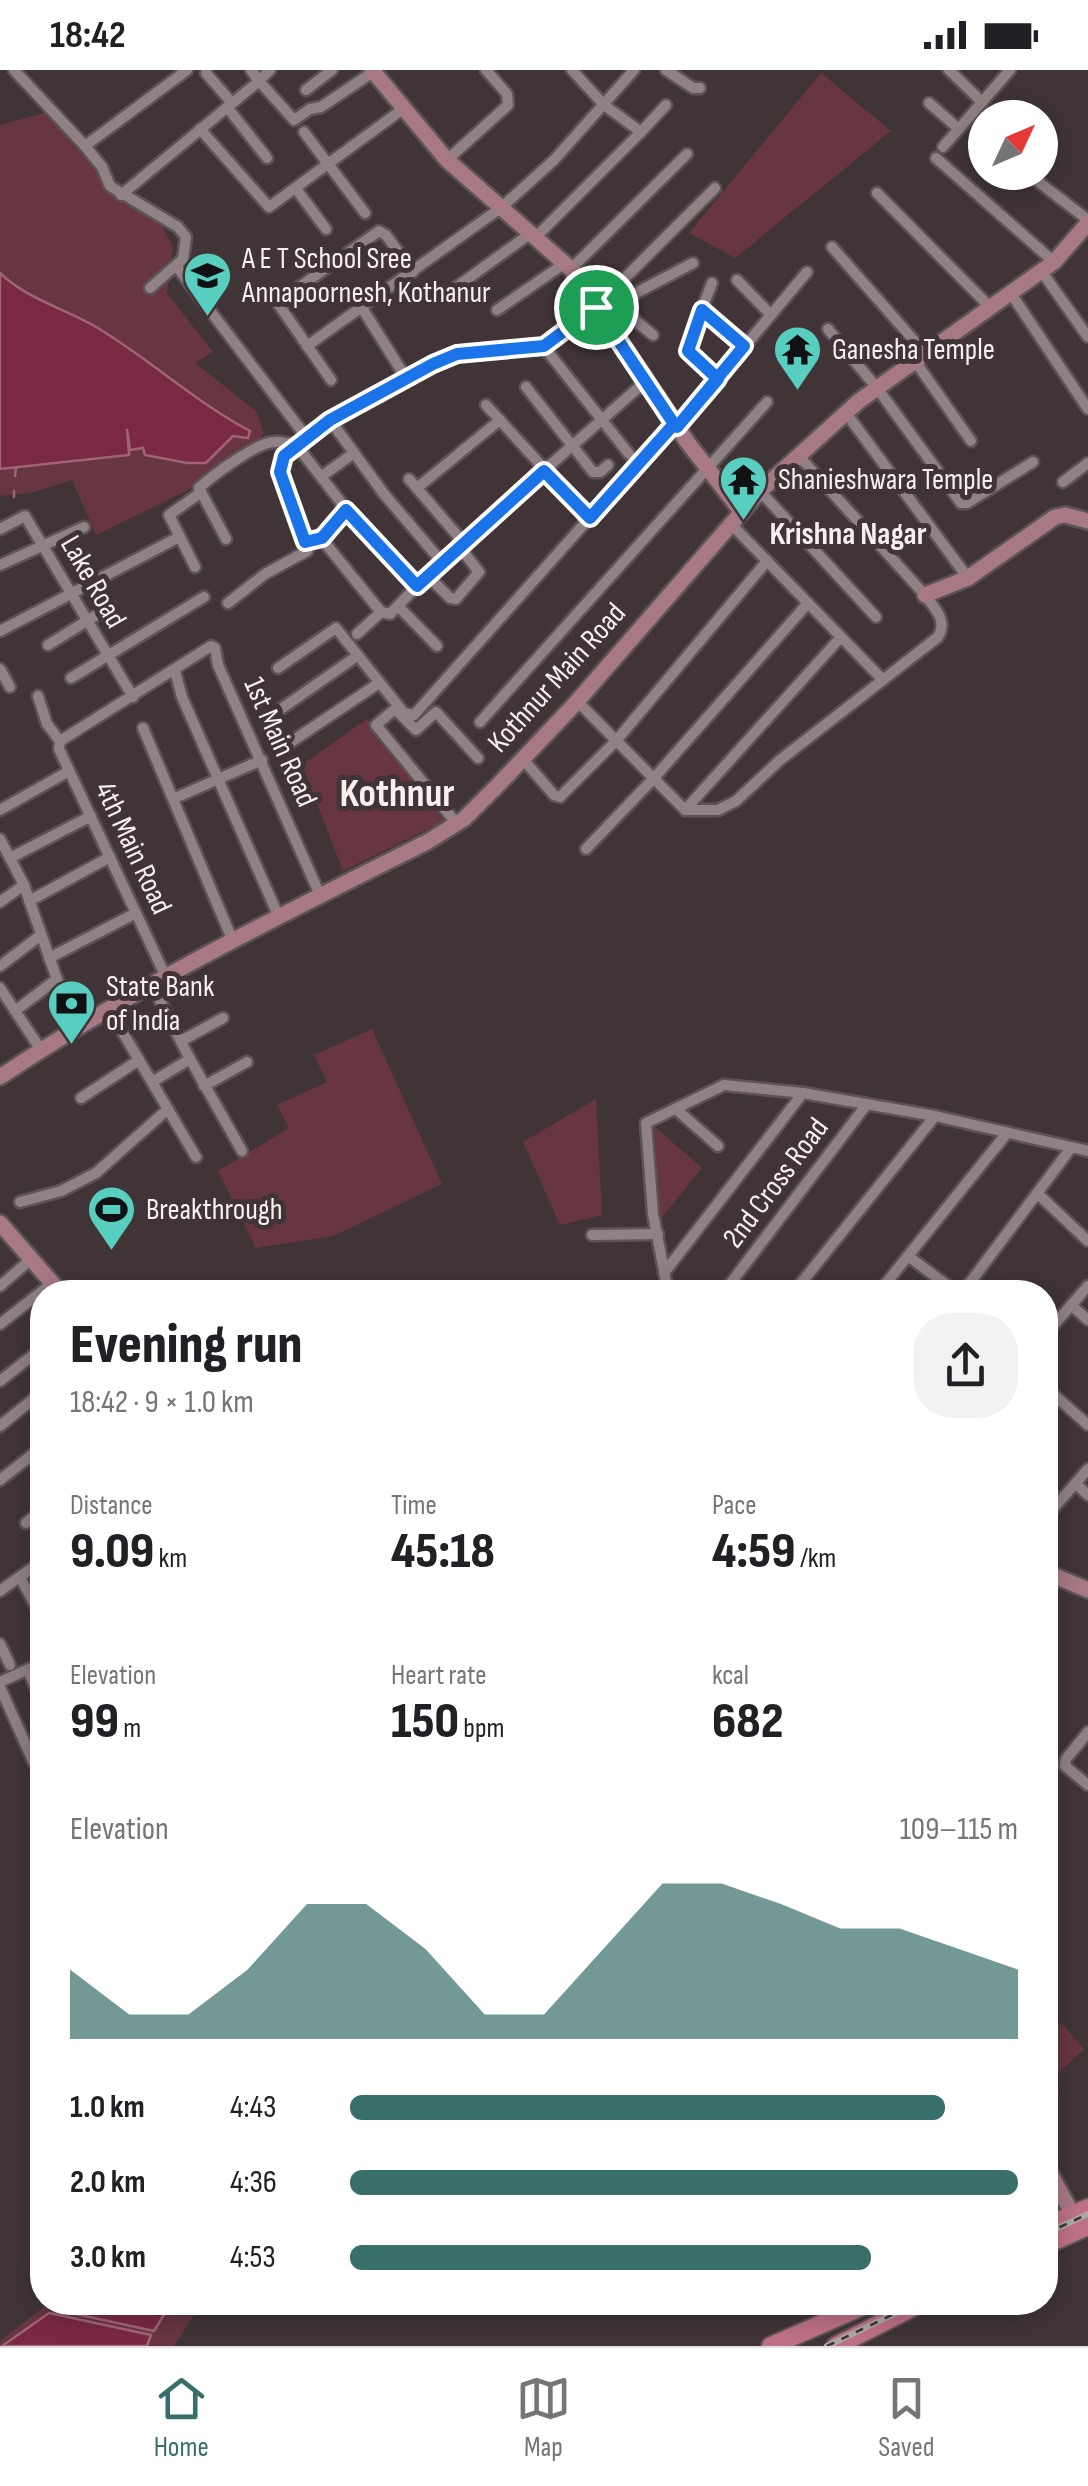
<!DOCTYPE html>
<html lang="en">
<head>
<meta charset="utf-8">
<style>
	body { margin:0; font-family:"Sofia Sans Condensed",sans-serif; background:#f2f2f2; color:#202124; height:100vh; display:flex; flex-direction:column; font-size:38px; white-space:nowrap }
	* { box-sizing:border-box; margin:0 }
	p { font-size:32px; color:#757577 }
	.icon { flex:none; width:55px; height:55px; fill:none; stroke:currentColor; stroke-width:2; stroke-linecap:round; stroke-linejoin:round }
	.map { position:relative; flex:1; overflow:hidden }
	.panel { position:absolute; left:30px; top:1210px; width:1028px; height:1035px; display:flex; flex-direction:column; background:#fff; border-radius:40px; box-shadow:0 5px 25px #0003 }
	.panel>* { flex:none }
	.needle { width:65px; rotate:46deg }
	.fabs { position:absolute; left:968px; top:30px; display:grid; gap:20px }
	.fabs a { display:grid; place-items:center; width:90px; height:90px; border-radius:50%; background:#fff; box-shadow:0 5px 25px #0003; font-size:50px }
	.pin { position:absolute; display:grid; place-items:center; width:85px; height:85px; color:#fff; margin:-42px; border:5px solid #fff; border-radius:50%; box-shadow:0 2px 10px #0007 }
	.round { display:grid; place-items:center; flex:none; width:105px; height:105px; border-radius:40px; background:#f2f2f2 }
	.head { display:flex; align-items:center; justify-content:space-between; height:170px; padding:0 40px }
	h1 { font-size:55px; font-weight:800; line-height:75px }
	.stats { display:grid; grid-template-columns:repeat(3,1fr); gap:15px; height:170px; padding:10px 40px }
	.stats div { display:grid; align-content:center }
	.stats b { font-size:50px; font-weight:800 }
	.stats small { font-size:28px; font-weight:400 }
	.stats p { font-size:28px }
	.chart { height:280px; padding:20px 40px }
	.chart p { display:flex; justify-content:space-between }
	.chart svg { width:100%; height:180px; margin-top:10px; fill:#396f6a; opacity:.7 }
	ul { padding:0 40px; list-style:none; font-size:32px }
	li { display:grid; grid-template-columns:160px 120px 1fr; align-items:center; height:75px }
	li i { height:25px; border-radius:12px; background:#396f6a }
	.status { display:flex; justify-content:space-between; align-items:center; height:70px; padding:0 50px; background:#fff; direction:ltr }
	.status svg { height:28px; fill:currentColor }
	.tab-bar { display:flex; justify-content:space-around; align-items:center; height:140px; border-top:2px solid #e0e0e0; background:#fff; font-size:28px; color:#757577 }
	.tab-bar a { display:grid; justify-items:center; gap:5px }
	.tab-bar .current { color:#396f6a }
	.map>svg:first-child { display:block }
	.green { fill:#673642 }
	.water { fill:#7a2942; stroke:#a06476; stroke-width:2.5 }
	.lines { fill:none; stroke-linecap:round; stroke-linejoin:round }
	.stream { stroke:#a06476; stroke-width:2.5 }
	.street-casing { stroke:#5d5255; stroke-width:15 }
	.secondary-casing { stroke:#5d5255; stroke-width:20 }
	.primary-casing { stroke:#5d5255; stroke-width:22 }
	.street { stroke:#908284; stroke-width:10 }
	.secondary { stroke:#a67985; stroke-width:15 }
	.primary { stroke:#bd7185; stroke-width:18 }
	.rail-casing { stroke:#afa6a7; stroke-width:6 }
	.rail { stroke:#403436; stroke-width:2.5; stroke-dasharray:8; stroke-linecap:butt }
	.route-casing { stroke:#fff; stroke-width:20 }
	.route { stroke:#1a73e8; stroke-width:12 }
	.labels { text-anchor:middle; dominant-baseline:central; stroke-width:10; stroke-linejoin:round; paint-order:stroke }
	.poi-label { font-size:30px; fill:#f7eff0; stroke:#403436; text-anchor:start }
	.street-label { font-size:30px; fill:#f7eff0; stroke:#403436 }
	.neighbourhood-label { font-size:32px; font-weight:bold; fill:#f7eff0; stroke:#403436 }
	.district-label { font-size:40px; font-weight:bold; fill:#f7eff0; stroke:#403436 }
</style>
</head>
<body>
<div class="status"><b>18:42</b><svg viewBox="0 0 49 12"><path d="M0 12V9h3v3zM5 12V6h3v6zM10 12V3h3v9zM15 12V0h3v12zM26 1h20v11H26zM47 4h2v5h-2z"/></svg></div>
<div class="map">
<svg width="1088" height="2276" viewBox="0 0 1088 2276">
	<rect width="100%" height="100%" fill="#403436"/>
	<g class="green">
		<path d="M821,3L891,61L735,188L689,163Z"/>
		<path d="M48,42L96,98L105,120L161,154L173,177L167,223L213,282L195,293L256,341L264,363C226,409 149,438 96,465L72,410L31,423L0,426V55Z"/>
		<path d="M367,649L444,751L343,801L302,695Z"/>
		<path d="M372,959L442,1114L333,1166L256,1178L218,1101L289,1058L277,1035L327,1012L314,985Z"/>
		<path d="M596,1029L602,1145L560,1155L523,1072Z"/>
		<path d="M654,1056L702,1098L659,1151Z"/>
		<path d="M1061,1953L1084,1979L1050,2011L1060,2023L1045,2037V1958Z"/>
		<path d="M49,2233H61L55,2238L160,2247L171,2233H202L174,2276H147L150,2266L49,2243L0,2276V2271Z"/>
	</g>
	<g class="water">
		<path d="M0,203C29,231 68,239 101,260C153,292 197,333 250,361L248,368L233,366L206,393H187L145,385L143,378L130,380L127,359L129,385L0,399Z"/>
		<path d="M61,2232H171V2233L154,2261L53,2239Z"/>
		<path d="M49,2243L151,2265L147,2276H2Z"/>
	</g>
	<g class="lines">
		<g class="stream">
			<path d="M15,406L16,398"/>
			<path d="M14,427V421"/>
		</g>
		<defs>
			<g id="street">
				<path d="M14,0L85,76L102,97L110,116L178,157L186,167L183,189L150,218"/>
				<path d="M251,0L259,11L270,0"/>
				<path d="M666,0L693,18H700"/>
				<path d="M949,0L982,32"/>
				<path d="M206,3L232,33"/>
				<path d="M306,20L332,0"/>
				<path d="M929,33L959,59"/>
				<path d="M227,37L267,88"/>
				<path d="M200,59L269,137L403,39"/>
				<path d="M304,62L365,143"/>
				<path d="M641,62L666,35"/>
				<path d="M85,76L187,0"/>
				<path d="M943,77L1010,0"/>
				<path d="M936,88L1054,192"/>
				<path d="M447,90L508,35L507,24L486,0"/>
				<path d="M1040,113L1088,150"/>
				<path d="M296,119L326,159"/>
				<path d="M877,123L989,236"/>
				<path d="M121,125L259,11L294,50L310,39L321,37L373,2"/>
				<path d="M536,167L641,62L604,35L572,0"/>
				<path d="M832,177L925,283"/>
				<path d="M177,197L307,368"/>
				<path d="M571,199L687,84"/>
				<path d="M1042,202L1088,267"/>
				<path d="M737,210L771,245"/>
				<path d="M712,213L687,278L718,309"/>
				<path d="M455,218L531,163"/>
				<path d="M295,220L379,161L386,165L413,202"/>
				<path d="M1010,222L1088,339"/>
				<path d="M621,231L637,252L653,265"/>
				<path d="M279,235L331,310"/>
				<path d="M362,238L406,308"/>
				<path d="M497,240L565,193"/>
				<path d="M701,240L744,277"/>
				<path d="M601,244L613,235L693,193"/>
				<path d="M828,259L877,318L961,433H967L1033,392"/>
				<path d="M307,276L502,137L554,90L634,0"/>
				<path d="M544,277L596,237L715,118"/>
				<path d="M915,291L971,371"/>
				<path d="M526,317L593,402H600L608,395"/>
				<path d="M486,335L590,449"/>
				<path d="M846,343L968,508"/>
				<path d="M330,350L384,424L441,491"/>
				<path d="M677,357L807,202"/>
				<path d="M322,406L354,383"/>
				<path d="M409,409L463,472"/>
				<path d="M1063,412L1088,393"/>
				<path d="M417,418L500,350"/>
				<path d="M760,421L876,547"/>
				<path d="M730,453L883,610"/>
				<path d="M0,459L25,446L133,627"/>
				<path d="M321,468L381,542L390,544L441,491L646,311"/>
				<path d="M226,469L199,418C212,406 257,372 274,372C281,371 290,374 297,376L347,440L417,516"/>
				<path d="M305,472L321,468L347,440"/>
				<path d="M0,495L84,457"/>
				<path d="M195,497L169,445L200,423"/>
				<path d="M427,505L450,528L456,529L479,502L459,476"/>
				<path d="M228,533L265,504L307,481L280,402L284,387L330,350L457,283L544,277L629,384"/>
				<path d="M398,536L437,576"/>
				<path d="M0,561L179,467"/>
				<path d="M357,564L381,542"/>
				<path d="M48,575L111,536"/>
				<path d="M278,598L336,558L404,643L414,645L674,353"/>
				<path d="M0,599L10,617"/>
				<path d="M175,601L182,627L278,845"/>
				<path d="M71,608L204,527"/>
				<path d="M38,626L47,654L60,671"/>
				<path d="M577,631L685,740H718L736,731L780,690L938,567C948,550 935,539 925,525L799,386"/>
				<path d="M281,639L357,586"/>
				<path d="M480,652L767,332"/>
				<path d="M143,658L232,869"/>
				<path d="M60,671L211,576L215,578L218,595L320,825"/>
				<path d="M60,671L59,679L165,905"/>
				<path d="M291,672L379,613"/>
				<path d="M522,688L554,725L560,727L616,671L767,491"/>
				<path d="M175,728L262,690"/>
				<path d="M0,740L69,701"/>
				<path d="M685,740L841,567"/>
				<path d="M457,754L376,655L395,639L416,660L436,642L478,688"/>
				<path d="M0,769L24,815L74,958"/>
				<path d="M586,779L654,708L808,533"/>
				<path d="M10,788L91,746"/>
				<path d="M29,831L110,787"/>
				<path d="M0,832L24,815"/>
				<path d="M49,888L136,843"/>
				<path d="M0,896L41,865"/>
				<path d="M151,913L190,989"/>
				<path d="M0,918L41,980"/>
				<path d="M109,939L196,1087"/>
				<path d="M15,941L57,909"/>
				<path d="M181,971L223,948"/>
				<path d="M152,1012L190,989L242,1081"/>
				<path d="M204,1016L247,992"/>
				<path d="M81,1028L139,990"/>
				<path d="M677,1040L718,1076"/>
				<path d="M1038,1124L1088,1171"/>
				<path d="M20,1132L61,1121L96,1103L168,1039"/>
				<path d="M592,1165L658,1164"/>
				<path d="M908,1186L956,1222"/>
				<path d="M664,1203L803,1023"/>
				<path d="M0,1216L30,1190"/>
				<path d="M668,1222L653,1144L646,1053L724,1015L803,1023L935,1046L1088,1081"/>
				<path d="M724,1222L867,1034"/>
				<path d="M794,1222L935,1046"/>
				<path d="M879,1222L1007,1063"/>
				<path d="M963,1222L1071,1078"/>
				<path d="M1071,1235L1088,1250"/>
				<path d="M0,1254L50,1215"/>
				<path d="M1045,1265L1088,1216"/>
				<path d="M0,1311L42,1278"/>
				<path d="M1045,1317L1088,1355"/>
				<path d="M0,1356L42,1322"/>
				<path d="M0,1410L42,1377"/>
				<path d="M1076,1414L1088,1425"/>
				<path d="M1045,1448L1088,1399"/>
				<path d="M26,1453L42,1440"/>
				<path d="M20,1507L42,1548"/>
				<path d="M0,1521L42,1491"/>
				<path d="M0,1574L10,1595"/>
				<path d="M28,1600L42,1633"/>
				<path d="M0,1612L42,1593"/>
				<path d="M0,1617L34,1693"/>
				<path d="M1088,1662L1066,1689L1065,1696L1088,1715"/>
			</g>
			<g id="secondary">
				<path d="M372,0L447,90L571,199L688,373L741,441"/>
				<path d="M925,525L968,508L1055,447L1065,445L1088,451"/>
				<path d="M0,1007C136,916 281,845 427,772L464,749L499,714L574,635L760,421L859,331L1054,192L1088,153"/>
				<path d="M0,1153L60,1222"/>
				<path d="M1045,1502L1088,1520"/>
				<path d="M1045,2094L1073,2145"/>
			</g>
			<g id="primary">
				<path d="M1045,2157L1088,2138"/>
				<path d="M1045,2175L1088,2156"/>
				<path d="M771,2276L872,2232"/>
				<path d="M836,2276L923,2232"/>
			</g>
		</defs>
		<use href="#street" class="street-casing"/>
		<use href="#secondary" class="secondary-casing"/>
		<use href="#primary" class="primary-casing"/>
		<use href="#street" class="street"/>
		<use href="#secondary" class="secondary"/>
		<use href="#primary" class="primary"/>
		<defs>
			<g id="rail">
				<path d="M1045,2164L1088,2144"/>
				<path d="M827,2276L919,2232"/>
			</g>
		</defs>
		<use href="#rail" class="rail-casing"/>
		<use href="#rail" class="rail"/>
	</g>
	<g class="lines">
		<defs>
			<path id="route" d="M596,237L544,276L457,284L433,294L330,350L284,386L280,402L305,472L322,468L346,440L417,516L544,401L590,448L674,354L677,357L718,309L688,281L702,240L744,276L677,357L674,354L596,237"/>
		</defs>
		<use href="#route" class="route-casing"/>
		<use href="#route" class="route"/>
	</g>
	<defs>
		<symbol id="school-pin" viewBox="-11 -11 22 30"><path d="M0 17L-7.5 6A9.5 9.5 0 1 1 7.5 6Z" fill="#58cec0" stroke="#403436"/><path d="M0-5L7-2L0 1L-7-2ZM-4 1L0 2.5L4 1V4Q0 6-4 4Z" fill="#111"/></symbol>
		<symbol id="temple-pin" viewBox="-11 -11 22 30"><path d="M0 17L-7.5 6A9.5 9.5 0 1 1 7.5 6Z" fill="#58cec0" stroke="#403436"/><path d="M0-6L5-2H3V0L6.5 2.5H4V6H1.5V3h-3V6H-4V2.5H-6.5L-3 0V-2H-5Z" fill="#111"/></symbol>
		<symbol id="bank-pin" viewBox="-11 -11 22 30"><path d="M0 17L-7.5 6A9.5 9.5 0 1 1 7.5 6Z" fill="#58cec0" stroke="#403436"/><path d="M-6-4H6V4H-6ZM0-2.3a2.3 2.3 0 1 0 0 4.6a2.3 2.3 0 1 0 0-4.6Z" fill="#111"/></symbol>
		<symbol id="stadium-pin" viewBox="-11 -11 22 30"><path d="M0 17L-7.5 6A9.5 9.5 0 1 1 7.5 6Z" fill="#58cec0" stroke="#403436"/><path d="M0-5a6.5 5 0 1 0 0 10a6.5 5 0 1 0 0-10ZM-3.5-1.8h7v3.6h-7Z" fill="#111"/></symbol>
	</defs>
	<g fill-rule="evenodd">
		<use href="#school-pin" x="180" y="178" width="55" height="75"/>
		<use href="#temple-pin" x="770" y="252" width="55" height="75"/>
		<use href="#temple-pin" x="716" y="382" width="55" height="75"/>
		<use href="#bank-pin" x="44" y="906" width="55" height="75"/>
		<use href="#stadium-pin" x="84" y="1112" width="55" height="75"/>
	</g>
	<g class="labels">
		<g class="poi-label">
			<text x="242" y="189">A E T School Sree<tspan x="242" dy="34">Annapoornesh, Kothanur</tspan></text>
			<text x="832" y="280">Ganesha Temple</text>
			<text x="778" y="410">Shanieshwara Temple</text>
			<text x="106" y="917">State Bank<tspan x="106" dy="34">of India</tspan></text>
			<text x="146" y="1140">Breakthrough</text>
		</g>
		<g class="street-label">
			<text transform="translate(93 512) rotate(60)">Lake Road</text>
			<text transform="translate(557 608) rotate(-48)">Kothnur Main Road</text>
			<text transform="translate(280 672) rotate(66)">1st Main Road</text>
			<text transform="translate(133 778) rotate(65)">4th Main Road</text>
			<text transform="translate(776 1113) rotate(-53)">2nd Cross Road</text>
		</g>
		<g class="neighbourhood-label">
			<text x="848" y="464">Krishna Nagar</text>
		</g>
		<g class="district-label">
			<text x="397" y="724">Kothnur</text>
		</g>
	</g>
</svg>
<div class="fabs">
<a><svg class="needle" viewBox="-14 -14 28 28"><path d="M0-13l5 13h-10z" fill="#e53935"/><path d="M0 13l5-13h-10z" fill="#757577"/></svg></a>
</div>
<div class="pin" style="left:596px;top:237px;background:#1e9e55"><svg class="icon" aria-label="arrive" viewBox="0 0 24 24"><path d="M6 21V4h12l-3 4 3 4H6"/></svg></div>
<section class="panel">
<div class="head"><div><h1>Evening run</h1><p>18:42 · 9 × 1.0 km</p></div><a class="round"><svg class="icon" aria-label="share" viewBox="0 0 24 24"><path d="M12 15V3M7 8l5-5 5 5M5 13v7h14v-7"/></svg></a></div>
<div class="stats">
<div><p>Distance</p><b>9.09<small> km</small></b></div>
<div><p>Time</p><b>45:18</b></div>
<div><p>Pace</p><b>4:59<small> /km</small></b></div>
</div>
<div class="stats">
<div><p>Elevation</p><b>99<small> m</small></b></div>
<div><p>Heart rate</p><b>150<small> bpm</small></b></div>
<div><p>kcal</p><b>682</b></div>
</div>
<div class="chart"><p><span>Elevation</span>109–115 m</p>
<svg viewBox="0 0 160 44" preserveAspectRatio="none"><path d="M0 44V27L10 38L20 38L30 27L40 11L50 11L60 22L70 38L80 38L90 22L100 6L110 6L120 11L130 17L140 17L150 22L160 27V44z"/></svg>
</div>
<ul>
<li><b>1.0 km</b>4:43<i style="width:89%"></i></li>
<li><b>2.0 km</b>4:36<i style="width:100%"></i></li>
<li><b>3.0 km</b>4:53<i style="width:78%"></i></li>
</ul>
</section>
</div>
<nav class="tab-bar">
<a class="current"><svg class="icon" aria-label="home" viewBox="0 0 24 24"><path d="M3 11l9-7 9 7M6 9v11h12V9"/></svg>Home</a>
<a><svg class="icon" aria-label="map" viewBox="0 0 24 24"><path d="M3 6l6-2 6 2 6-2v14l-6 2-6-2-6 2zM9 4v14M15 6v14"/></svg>Map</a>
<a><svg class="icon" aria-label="saved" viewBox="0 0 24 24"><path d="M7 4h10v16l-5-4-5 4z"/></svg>Saved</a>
</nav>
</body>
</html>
